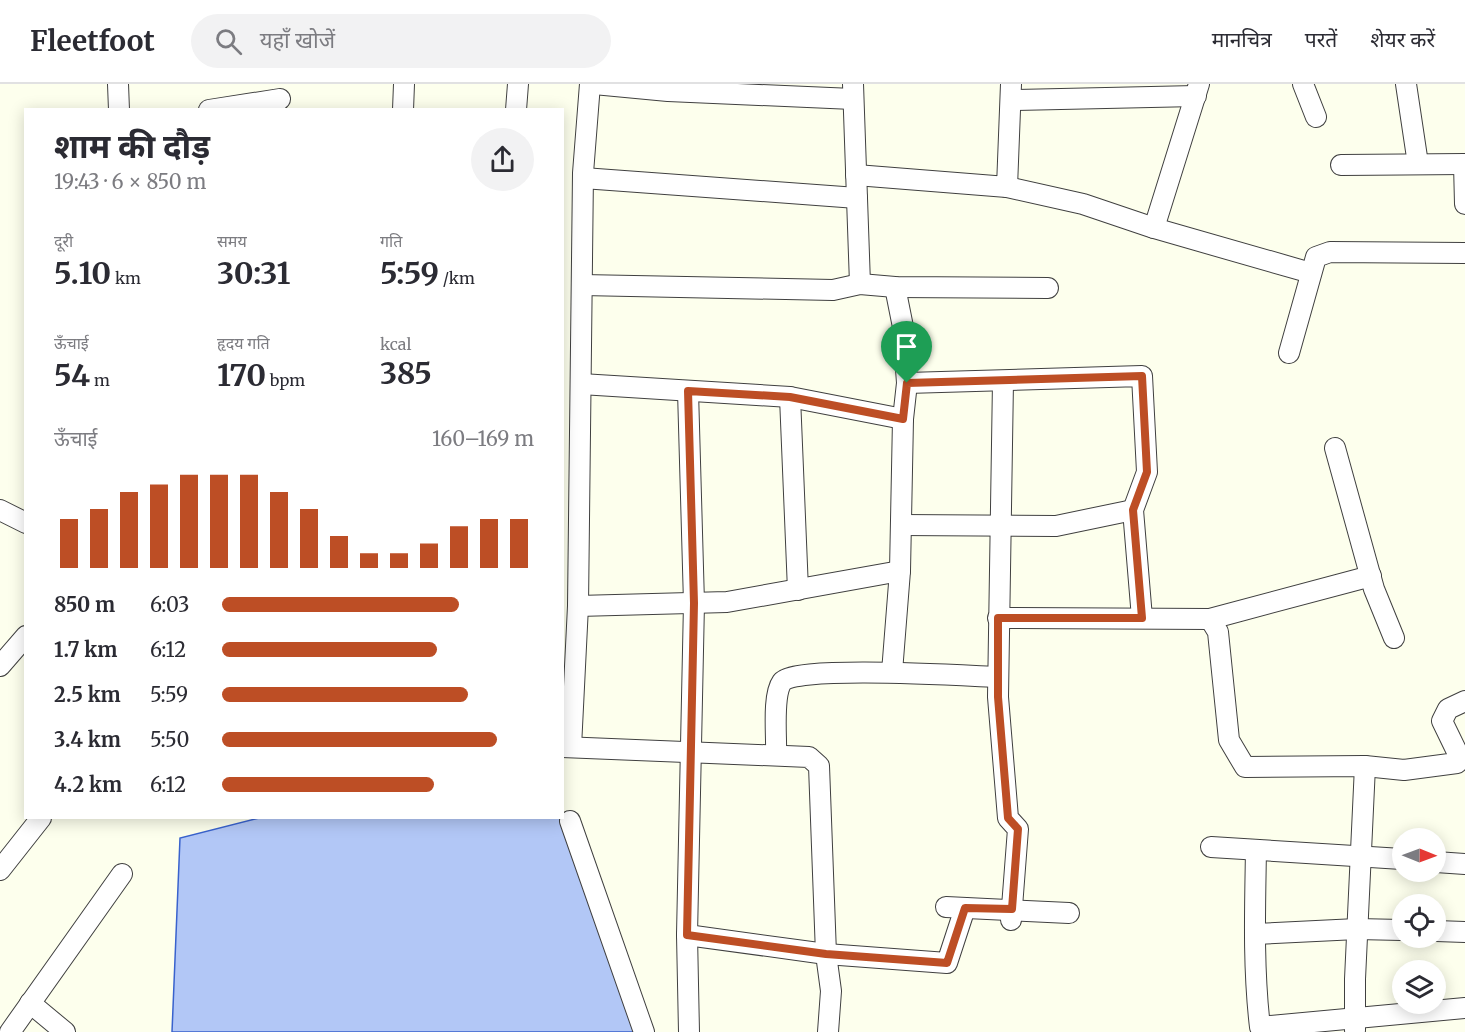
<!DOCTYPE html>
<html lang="hi">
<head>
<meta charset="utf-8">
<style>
	body { margin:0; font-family:Merriweather,"Noto Sans Devanagari",serif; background:#f2f2f3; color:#2b2b33; height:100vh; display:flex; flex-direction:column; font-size:22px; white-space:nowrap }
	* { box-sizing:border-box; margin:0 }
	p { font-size:20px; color:#7c7c81 }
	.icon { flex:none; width:33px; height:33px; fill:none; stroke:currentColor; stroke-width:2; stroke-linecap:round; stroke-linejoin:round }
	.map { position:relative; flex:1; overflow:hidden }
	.drawer { position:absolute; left:24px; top:24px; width:540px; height:711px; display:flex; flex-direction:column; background:#fff; border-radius:0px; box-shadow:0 3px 15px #0003 }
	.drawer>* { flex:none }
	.needle { width:39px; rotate:91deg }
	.buttons { position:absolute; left:1392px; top:744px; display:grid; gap:12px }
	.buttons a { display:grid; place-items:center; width:54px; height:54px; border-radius:50%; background:#fff; box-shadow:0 3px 15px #0003; font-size:30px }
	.pin { position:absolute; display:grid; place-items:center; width:51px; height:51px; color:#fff; margin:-62px -26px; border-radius:50% 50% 50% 0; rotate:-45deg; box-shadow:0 0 6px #0007 }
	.pin .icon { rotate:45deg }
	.round { display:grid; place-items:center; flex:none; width:63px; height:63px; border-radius:32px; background:#f2f2f3 }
	.overview { display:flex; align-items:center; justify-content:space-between; height:102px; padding:0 30px }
	h1 { font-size:33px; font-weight:700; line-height:45px }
	.stats { display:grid; grid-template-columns:repeat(3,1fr); gap:9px; height:102px; padding:6px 30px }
	.stats div { display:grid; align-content:center }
	.stats b { font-size:30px; font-weight:700 }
	.stats small { font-size:16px; font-weight:400 }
	.stats p { font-size:16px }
	.chart { height:168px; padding:12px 30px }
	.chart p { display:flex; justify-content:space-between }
	.chart svg { width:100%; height:108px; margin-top:6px; stroke:#bd4e25; stroke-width:6 }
	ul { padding:0 30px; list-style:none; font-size:20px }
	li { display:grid; grid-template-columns:96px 72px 1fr; align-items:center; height:45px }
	li i { height:15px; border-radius:8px; background:#bd4e25 }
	header { display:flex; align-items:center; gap:36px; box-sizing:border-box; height:84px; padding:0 30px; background:#fff; border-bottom:2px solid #e1e1e2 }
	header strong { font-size:28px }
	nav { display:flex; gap:33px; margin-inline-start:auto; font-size:21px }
	.search { width:420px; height:54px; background:#f2f2f3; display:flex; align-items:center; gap:15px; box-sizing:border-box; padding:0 21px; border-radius:33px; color:#7c7c81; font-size:22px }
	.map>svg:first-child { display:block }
	.water { fill:#b2c7f6; stroke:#3962cd; stroke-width:1.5 }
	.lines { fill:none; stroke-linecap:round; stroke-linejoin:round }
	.street-casing { stroke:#404040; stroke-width:22 }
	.street { stroke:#fff; stroke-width:20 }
	.route-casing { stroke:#fff; stroke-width:12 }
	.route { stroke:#bd4e25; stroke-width:8 }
</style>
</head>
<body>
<header>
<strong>Fleetfoot</strong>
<div class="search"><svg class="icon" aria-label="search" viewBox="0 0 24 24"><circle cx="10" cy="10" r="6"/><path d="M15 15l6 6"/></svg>यहाँ खोजें</div>
<nav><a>मानचित्र</a><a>परतें</a><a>शेयर करें</a></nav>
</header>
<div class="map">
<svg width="1465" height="948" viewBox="0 0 1465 948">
	<rect width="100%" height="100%" fill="#fdffed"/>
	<path class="water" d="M259,734H560L628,925L634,948H172L180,754Z"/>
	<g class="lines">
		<defs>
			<g id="street">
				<path d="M118,0L119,26"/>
				<path d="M594,0L668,7L853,15"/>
				<path d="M853,0L860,200"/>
				<path d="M1303,0L1316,33"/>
				<path d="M1406,0L1418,80"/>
				<path d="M1011,16L1196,12"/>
				<path d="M209,26L280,15"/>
				<path d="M403,26L404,0"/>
				<path d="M516,26L518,0"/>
				<path d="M1464,80L1465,120"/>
				<path d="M1341,81L1465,80"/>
				<path d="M856,91L1007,103L1011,0"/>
				<path d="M583,94L857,114"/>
				<path d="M1007,103L1083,120L1154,144L1311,189"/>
				<path d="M1154,144L1199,0"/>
				<path d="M582,201L833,206L860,200L895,203L1048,204"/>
				<path d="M1289,269L1316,173L1330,168L1465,169"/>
				<path d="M1003,297L998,613L1008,734L1018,745L1011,836"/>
				<path d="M907,299L1142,292L1147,388L1133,426L1142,534"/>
				<path d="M581,300L790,313L903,335"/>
				<path d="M688,307L694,519L687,851L689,948"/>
				<path d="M790,313L798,506"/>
				<path d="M1335,364L1374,505L1394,554"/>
				<path d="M0,426L26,439"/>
				<path d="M901,441L1056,442L1133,426"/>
				<path d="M578,522L727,518L900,487"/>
				<path d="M998,534L1210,535L1218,548L1229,656L1245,683L1365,682L1404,686L1457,679L1458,670L1442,637L1448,625L1465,617"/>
				<path d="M1210,535L1371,492"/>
				<path d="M0,582L26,552"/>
				<path d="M892,588L900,487L903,335L907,299L903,243L895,203"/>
				<path d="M562,663L809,673L819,682L826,870L831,907L828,948"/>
				<path d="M571,663L578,522L583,89L590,0"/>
				<path d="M776,671C777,654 772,612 782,598C794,581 969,592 998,593"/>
				<path d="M570,737L644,948"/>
				<path d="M1211,763L1402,775"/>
				<path d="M1256,766C1255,825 1253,884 1260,943L1465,924"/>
				<path d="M1436,778L1465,780"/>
				<path d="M0,786L41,734"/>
				<path d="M946,823L1069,829"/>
				<path d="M1436,847L1465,848"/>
				<path d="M1255,850L1357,845L1402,846"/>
				<path d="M687,851L826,870L947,879L965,824"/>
				<path d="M30,919L65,948"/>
				<path d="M1355,946V895L1365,682"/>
				<path d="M10,948L122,790"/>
			</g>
		</defs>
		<use href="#street" class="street-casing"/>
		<use href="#street" class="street"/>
	</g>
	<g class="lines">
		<defs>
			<path id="route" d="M1142,292L1147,388L1133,426L1142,534H998V613L1008,734L1018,745L1012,825L965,824L947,879L826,870L687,851L694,519L688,307L790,313L903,335L907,299Z"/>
		</defs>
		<use href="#route" class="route-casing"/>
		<use href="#route" class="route"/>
	</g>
</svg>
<div class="buttons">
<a><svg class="needle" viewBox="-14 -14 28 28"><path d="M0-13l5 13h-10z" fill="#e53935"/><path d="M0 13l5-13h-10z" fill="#7c7c81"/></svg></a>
<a><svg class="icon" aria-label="locate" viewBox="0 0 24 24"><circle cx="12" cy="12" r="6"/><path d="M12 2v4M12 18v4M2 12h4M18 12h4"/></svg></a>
<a><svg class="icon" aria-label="layers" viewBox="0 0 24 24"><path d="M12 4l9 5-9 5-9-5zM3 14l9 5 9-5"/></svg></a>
</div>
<div class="pin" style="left:907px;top:299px;background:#1e9e55"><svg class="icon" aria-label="arrive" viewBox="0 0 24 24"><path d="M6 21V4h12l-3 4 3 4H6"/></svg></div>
<section class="drawer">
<div class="overview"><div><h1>शाम की दौड़</h1><p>19:43 · 6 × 850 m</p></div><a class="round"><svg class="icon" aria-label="share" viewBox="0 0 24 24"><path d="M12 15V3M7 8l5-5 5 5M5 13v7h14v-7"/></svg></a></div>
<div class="stats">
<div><p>दूरी</p><b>5.10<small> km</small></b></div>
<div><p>समय</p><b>30:31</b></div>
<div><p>गति</p><b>5:59<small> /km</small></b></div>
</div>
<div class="stats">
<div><p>ऊँचाई</p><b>54<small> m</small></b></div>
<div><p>हृदय गति</p><b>170<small> bpm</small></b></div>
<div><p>kcal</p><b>385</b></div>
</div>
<div class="chart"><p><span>ऊँचाई</span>160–169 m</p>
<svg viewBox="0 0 160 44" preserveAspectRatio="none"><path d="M5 44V24M15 44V20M25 44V13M35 44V10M45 44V6M55 44V6M65 44V6M75 44V13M85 44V20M95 44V31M105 44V38M115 44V38M125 44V34M135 44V27M145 44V24M155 44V24"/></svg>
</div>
<ul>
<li><b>850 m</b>6:03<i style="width:76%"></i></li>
<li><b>1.7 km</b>6:12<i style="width:69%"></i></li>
<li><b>2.5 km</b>5:59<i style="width:79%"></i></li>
<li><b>3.4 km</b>5:50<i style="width:88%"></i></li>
<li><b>4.2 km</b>6:12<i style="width:68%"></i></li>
</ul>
</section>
</div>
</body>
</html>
